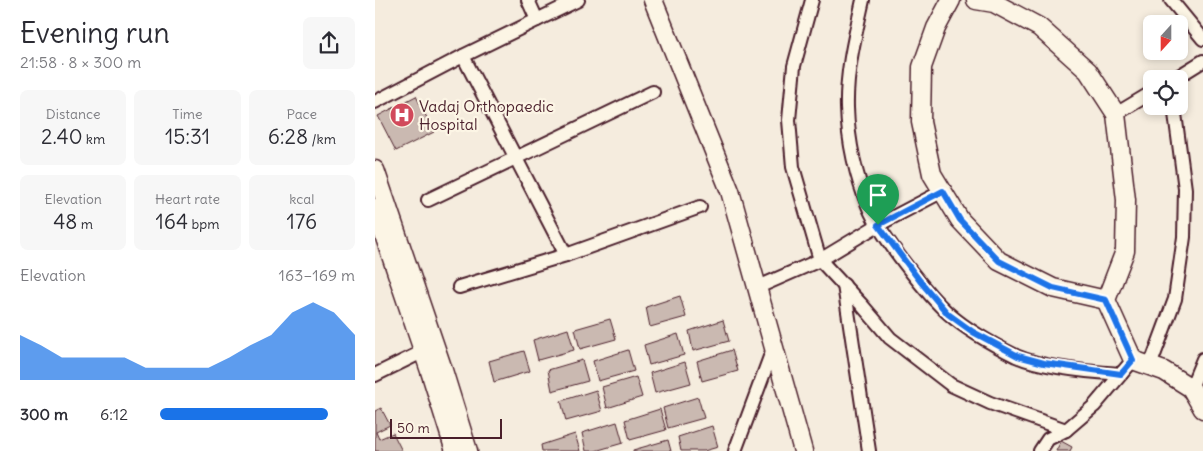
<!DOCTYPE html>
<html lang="en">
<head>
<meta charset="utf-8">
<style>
	body { margin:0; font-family:Delius,sans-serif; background:#f7f7f7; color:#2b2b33; height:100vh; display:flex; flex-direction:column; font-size:19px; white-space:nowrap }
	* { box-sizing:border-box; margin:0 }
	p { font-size:16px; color:#7c7c81 }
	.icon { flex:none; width:28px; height:28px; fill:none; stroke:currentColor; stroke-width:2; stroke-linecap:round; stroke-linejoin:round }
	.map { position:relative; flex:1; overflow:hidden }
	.drawer { display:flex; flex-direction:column; background:#fff; width:375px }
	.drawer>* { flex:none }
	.needle { width:32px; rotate:201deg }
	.buttons { position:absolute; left:768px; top:15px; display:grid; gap:10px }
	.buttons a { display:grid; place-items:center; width:45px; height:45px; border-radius:8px; background:#fff; box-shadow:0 2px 8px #0003; font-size:25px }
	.scale { position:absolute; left:15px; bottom:12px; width:112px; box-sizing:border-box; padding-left:5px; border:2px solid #4a1f2b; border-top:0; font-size:14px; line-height:18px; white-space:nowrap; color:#4a1f2b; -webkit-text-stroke:4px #fcf5e5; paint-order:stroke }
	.pin { position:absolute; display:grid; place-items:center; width:42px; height:42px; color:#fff; margin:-51px -21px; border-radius:50% 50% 50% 0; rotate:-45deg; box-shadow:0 0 5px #0007 }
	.pin .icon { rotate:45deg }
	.round { display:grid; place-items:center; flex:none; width:52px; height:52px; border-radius:8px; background:#f7f7f7 }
	.headline { display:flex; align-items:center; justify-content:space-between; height:85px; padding:0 20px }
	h1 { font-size:28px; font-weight:600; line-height:38px }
	.stats { display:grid; grid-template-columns:repeat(3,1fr); gap:8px; height:85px; padding:5px 20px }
	.stats div { display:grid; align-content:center; border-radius:8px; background:#f7f7f7; text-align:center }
	.stats b { font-size:21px; font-weight:600 }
	.stats small { font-size:14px; font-weight:400 }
	.stats p { font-size:14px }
	.chart { height:140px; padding:10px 20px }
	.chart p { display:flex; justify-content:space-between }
	.chart svg { width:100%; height:90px; margin-top:5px; fill:#1a73e8; opacity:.7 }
	ul { padding:0 20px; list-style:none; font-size:16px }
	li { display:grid; grid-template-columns:80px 60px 1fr; align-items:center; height:38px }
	li i { height:12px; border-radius:6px; background:#1a73e8 }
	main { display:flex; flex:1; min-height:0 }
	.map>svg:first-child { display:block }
	.building { fill:#cab9b1; stroke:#4a1f2b }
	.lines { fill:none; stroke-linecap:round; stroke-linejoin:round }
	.street-casing { stroke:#4a1f2b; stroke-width:16 }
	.secondary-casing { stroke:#4a1f2b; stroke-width:21 }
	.street { stroke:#fcf5e5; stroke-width:12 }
	.secondary { stroke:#fcf5e5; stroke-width:18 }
	.route-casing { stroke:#fff; stroke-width:10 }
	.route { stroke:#1a73e8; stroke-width:6 }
	.labels { text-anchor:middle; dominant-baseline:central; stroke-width:4.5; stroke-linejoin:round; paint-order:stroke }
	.poi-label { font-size:16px; fill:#4a1f2b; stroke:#fcf5e5; text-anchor:start }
</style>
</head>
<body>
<main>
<section class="drawer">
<div class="headline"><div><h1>Evening run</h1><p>21:58 · 8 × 300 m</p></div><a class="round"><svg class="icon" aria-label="share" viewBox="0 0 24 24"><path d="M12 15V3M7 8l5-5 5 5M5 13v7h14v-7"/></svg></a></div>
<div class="stats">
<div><p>Distance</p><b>2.40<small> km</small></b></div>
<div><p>Time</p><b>15:31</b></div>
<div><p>Pace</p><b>6:28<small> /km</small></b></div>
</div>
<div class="stats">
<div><p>Elevation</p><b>48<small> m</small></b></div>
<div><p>Heart rate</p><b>164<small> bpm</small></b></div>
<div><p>kcal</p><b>176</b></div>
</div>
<div class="chart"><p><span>Elevation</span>163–169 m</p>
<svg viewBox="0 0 160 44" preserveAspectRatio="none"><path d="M0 44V22L10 27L20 33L30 33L40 33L50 33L60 38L70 38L80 38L90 38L100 33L110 27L120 22L130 11L140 6L150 11L160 22V44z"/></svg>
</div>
<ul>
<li><b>300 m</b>6:12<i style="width:86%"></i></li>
</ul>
</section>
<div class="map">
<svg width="828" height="451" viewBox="0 0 828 451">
	<rect width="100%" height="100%" fill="#f5ecde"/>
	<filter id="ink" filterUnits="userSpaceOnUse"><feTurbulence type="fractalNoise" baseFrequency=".02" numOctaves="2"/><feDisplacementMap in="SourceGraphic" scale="10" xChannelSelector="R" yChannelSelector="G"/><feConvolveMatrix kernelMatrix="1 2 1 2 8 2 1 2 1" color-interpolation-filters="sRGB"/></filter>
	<g filter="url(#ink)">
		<g class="building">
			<path d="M41,96L59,132L21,151L3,116Z"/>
			<path d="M305,296L311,317L275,327L271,307Z"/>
			<path d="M235,319L241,339L205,349L200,329Z"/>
			<path d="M348,320L354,341L318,351L314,331Z"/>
			<path d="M193,329L199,350L163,360L158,340Z"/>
			<path d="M303,334L309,355L274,365L269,345Z"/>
			<path d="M253,350L259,371L223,381L218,361Z"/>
			<path d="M357,350L363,371L327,381L322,361Z"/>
			<path d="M149,351L155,371L119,382L114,361Z"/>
			<path d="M207,360L213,381L177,391L173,370Z"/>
			<path d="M310,362L316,383L280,393L275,373Z"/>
			<path d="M261,377L267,397L232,408L227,387Z"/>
			<path d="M221,390L227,411L191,421L186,401Z"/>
			<path d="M323,397L329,418L293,428L288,408Z"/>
			<path d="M6,408L15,425L1,432L4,439L18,433L27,451H0V411Z"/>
			<path d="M285,409L291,430L255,440L250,420Z"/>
			<path d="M242,422L248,443L220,451H211L207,433Z"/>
			<path d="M337,426L343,447L329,451H306L303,437Z"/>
			<path d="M200,434L205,451H167L166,445Z"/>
			<path d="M293,440L296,451H258V450Z"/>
			<path d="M686,441L697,447L695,451H681Z"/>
		</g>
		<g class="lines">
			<defs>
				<g id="street">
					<path d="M153,0L162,20"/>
					<path d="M437,0L419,66L414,120L418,167L445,260L486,304L515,338L576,385L615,403L691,430"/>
					<path d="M488,0C480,36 471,71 472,108C473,141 481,178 494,208C505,234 552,295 574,314C593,331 619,345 641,356C669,368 715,372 746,374"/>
					<path d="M796,0L828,39"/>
					<path d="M88,56L191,255L325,207"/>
					<path d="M799,79L828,61"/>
					<path d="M0,102L88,56L203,0"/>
					<path d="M741,114L776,93"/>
					<path d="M53,200L278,92"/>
					<path d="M469,285L494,451"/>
					<path d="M84,287L191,255"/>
					<path d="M381,288L445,260L503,225L568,191"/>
					<path d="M775,366L800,299L809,237L810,189L799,106"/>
					<path d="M0,375L49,351"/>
					<path d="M816,388L828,359"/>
					<path d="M360,451L399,346"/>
					<path d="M665,451L673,439L691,430L719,406L758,360"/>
				</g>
				<g id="secondary">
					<path d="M278,0L355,191L428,451"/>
					<path d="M576,0L561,28L547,67L546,122L557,174L585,220L624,261L678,288L731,300"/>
					<path d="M601,0L619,3L664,27L713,71L741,114L751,200L750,251L731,300L758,360L789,371L816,388L828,409"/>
					<path d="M0,170L67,367L93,451"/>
					<path d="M0,208L55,371L80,451"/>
				</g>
			</defs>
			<use href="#street" class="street-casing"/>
			<use href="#secondary" class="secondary-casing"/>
			<use href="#street" class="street"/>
			<use href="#secondary" class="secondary"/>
		</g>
	</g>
	<g class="lines" filter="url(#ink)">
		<defs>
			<path id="route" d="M568,191L585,220L624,261L678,288L731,300L758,360L746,374L669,363L643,356L598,332L573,314L545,281L503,225Z"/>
		</defs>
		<use href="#route" class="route-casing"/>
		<use href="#route" class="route"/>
	</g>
	<defs>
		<symbol id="hospital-disc" viewBox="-11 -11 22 22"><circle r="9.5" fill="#d1495b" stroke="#fcf5e5"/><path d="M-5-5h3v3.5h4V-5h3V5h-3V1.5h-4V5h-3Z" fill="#fff"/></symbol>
	</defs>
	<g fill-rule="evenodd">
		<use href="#hospital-disc" x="13" y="101" width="28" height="28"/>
	</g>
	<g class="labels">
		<g class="poi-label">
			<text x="44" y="106">Vadaj Orthopaedic<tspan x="44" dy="18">Hospital</tspan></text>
		</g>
	</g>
</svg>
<div class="buttons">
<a><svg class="needle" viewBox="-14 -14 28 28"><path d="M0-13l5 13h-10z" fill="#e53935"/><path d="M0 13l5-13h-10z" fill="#7c7c81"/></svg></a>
<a><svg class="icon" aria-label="locate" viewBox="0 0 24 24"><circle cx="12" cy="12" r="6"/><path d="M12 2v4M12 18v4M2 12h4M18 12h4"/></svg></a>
</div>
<div class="scale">50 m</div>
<div class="pin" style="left:503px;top:225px;background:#1e9e55"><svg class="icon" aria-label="arrive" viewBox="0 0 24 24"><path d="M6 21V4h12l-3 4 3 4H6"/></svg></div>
</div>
</main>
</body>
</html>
